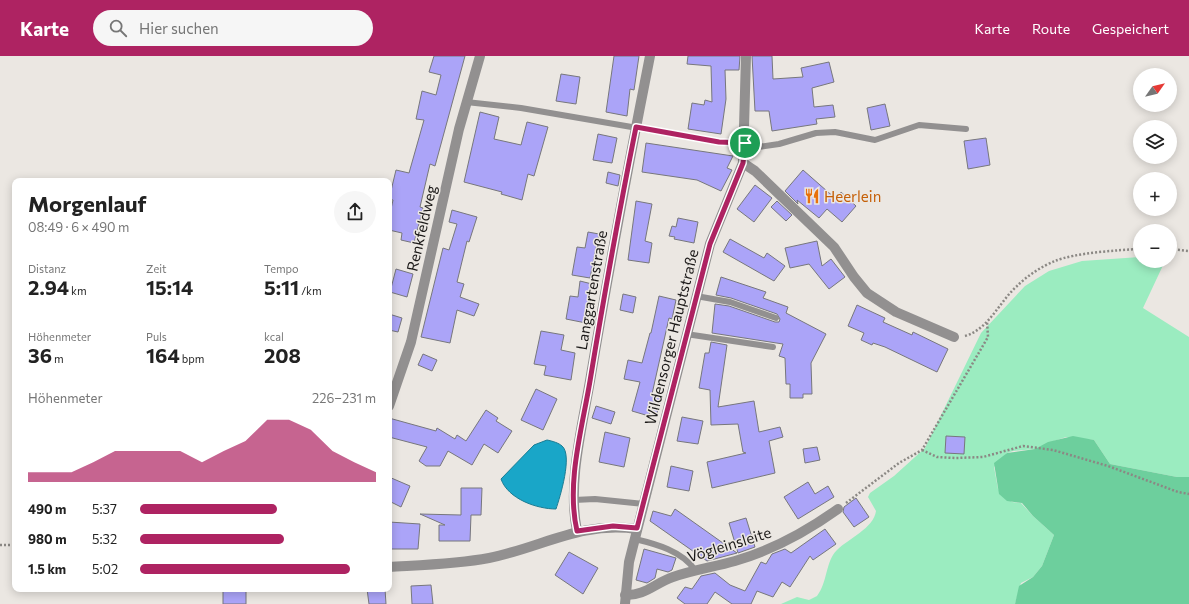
<!DOCTYPE html>
<html lang="de">
<head>
<meta charset="utf-8">
<style>
	body { margin:0; font-family:Commissioner,sans-serif; background:#f6f6f6; color:#222; height:100vh; display:flex; flex-direction:column; font-size:15px; white-space:nowrap }
	* { box-sizing:border-box; margin:0 }
	p { font-size:13px; color:#767676 }
	.icon { flex:none; width:22px; height:22px; fill:none; stroke:currentColor; stroke-width:2; stroke-linecap:round; stroke-linejoin:round }
	.map { position:relative; flex:1; overflow:hidden }
	.side { position:absolute; left:12px; top:122px; width:380px; height:414px; display:flex; flex-direction:column; background:#fff; border-radius:8px; box-shadow:0 2px 10px #0003 }
	.side>* { flex:none }
	.needle { width:26px; rotate:56deg }
	.controls { position:absolute; left:1133px; top:12px; display:grid; gap:8px }
	.controls a { display:grid; place-items:center; width:44px; height:44px; border-radius:50%; background:#fff; box-shadow:0 2px 10px #0003; font-size:20px }
	.pin { position:absolute; display:grid; place-items:center; width:34px; height:34px; color:#fff; margin:-17px; border:2px solid #fff; border-radius:50%; box-shadow:0 1px 4px #0007 }
	.round { display:grid; place-items:center; flex:none; width:42px; height:42px; border-radius:21px; background:#f6f6f6 }
	.headline { display:flex; align-items:center; justify-content:space-between; height:68px; padding:0 16px }
	h1 { font-size:22px; font-weight:700; line-height:30px }
	.figures { display:grid; grid-template-columns:repeat(3,1fr); gap:6px; height:68px; padding:4px 16px }
	.figures div { display:grid; align-content:center }
	.figures b { font-size:20px; font-weight:700 }
	.figures small { font-size:11px; font-weight:400 }
	.figures p { font-size:11px }
	.chart { height:112px; padding:8px 16px }
	.chart p { display:flex; justify-content:space-between }
	.chart svg { width:100%; height:72px; margin-top:4px; fill:#ae2362; opacity:.7 }
	ul { padding:0 16px; list-style:none; font-size:13px }
	li { display:grid; grid-template-columns:64px 48px 1fr; align-items:center; height:30px }
	li i { height:10px; border-radius:5px; background:#ae2362 }
	header { display:flex; align-items:center; gap:24px; box-sizing:border-box; height:56px; padding:0 20px; background:#ae2362; color:#fff }
	header strong { font-size:19px }
	nav { display:flex; gap:22px; margin-inline-start:auto; font-size:14px }
	.search { width:280px; height:36px; background:#f6f6f6; display:flex; align-items:center; gap:10px; box-sizing:border-box; padding:0 14px; border-radius:22px; color:#767676; font-size:15px }
	.map>svg:first-child { display:block }
	.green { fill:#9becc0 }
	.forest { fill:#6dcf9d }
	.water { fill:#19a6c8; stroke:#1a7c93 }
	.building { fill:#aba4f8; stroke:#77777c }
	.lines { fill:none; stroke-linecap:round; stroke-linejoin:round }
	.path { stroke:#8b8884; stroke-width:2.5; stroke-dasharray:2 2; stroke-linecap:butt }
	.service { stroke:#929090; stroke-width:6 }
	.minor { stroke:#929090; stroke-width:10 }
	.route-casing { stroke:#fff; stroke-width:8 }
	.route { stroke:#ae2362; stroke-width:5 }
	.labels { text-anchor:middle; dominant-baseline:central; stroke-width:3; stroke-linejoin:round; paint-order:stroke }
	.food-label { font-size:15px; fill:#c56008; stroke:#ebe7e2; text-anchor:start }
	.street-label { font-size:15px; fill:#1b1918; stroke:#ebe7e2 }
</style>
</head>
<body>
<header>
<strong>Karte</strong>
<div class="search"><svg class="icon" aria-label="search" viewBox="0 0 24 24"><circle cx="10" cy="10" r="6"/><path d="M15 15l6 6"/></svg>Hier suchen</div>
<nav><a>Karte</a><a>Route</a><a>Gespeichert</a></nav>
</header>
<div class="map">
<svg width="1189" height="548" viewBox="0 0 1189 548">
	<rect width="100%" height="100%" fill="#ebe7e2"/>
	<path class="green" d="M1140,201V205H1165L1143,252L1189,281V421H1177L1110,408L1094,384L1066,381L1048,387L1035,393L1013,395L1007,397L994,411L998,433L1012,446L1021,447L1033,460L1054,479L1042,510L1033,521L1021,527L1015,548H781L797,541L809,544L817,540C828,526 825,506 837,494C848,483 874,472 876,455L868,441L870,437L894,420L925,392L981,277L1025,230L1049,215L1082,205Z"/>
	<path class="forest" d="M1073,380L1094,384L1110,408L1177,421H1189V548H1015L1019,530L1033,521L1042,510L1054,479L1033,460L1022,447L1007,445L999,438L994,407L1007,397L1035,393L1048,386Z"/>
	<path class="water" d="M547,384C552,385 559,387 562,390C573,399 560,441 556,453C537,453 508,443 501,423L534,389Z"/>
	<g class="building">
		<path d="M434,0H465L435,110L430,108L420,151L423,152L414,187L401,184L402,177L389,174V162L393,144L389,143L396,114L409,117L424,64L416,63L422,35L436,39L441,19L429,16Z"/>
		<path d="M614,0H639L634,34L630,33L627,60L606,56Z"/>
		<path d="M688,0H740L739,14H725L726,43L721,78L688,73L692,47L704,49L705,44L712,46L711,10L687,8Z"/>
		<path d="M752,0H772L773,23L803,21L801,12L829,6L834,26L812,32L814,51L833,49L835,61L816,63L817,68L772,75L769,55H755Z"/>
		<path d="M561,18L580,21L576,48L556,45Z"/>
		<path d="M885,48L890,70L871,74L867,52Z"/>
		<path d="M480,56L499,61L494,83L521,89L527,66L548,71L534,120L528,118L522,144L501,138L502,136L464,126Z"/>
		<path d="M598,78L617,82L612,107L593,104Z"/>
		<path d="M986,82L990,109L968,113L964,85Z"/>
		<path d="M646,87L733,100L727,112L732,114L721,135L697,124L642,116Z"/>
		<path d="M803,114L836,143L841,136L856,150L842,166L827,153L819,162L797,144L798,148L785,135Z"/>
		<path d="M608,116L620,119L618,130L606,127Z"/>
		<path d="M755,129L772,142L754,166L737,153Z"/>
		<path d="M636,145L652,148L645,185L652,187L649,207L628,204Z"/>
		<path d="M777,145L792,159L786,165L771,151Z"/>
		<path d="M452,154L477,161L469,186L467,185L457,226L464,228L460,241L479,248L474,260L457,254L450,287L421,281L443,192L449,194L457,168L449,166Z"/>
		<path d="M678,162L698,166L694,187L674,183L675,181L669,180L672,170L676,171Z"/>
		<path d="M588,176L599,178L590,222L572,219L577,191L585,192Z"/>
		<path d="M730,183L764,202L767,197L785,210L774,225L723,196Z"/>
		<path d="M817,185L822,210L831,203L845,221L829,233L809,208L790,212L785,192Z"/>
		<path d="M396,213L413,218L407,241L390,236Z"/>
		<path d="M721,221L766,236L763,242L788,251L786,257L826,278L811,307L812,338H803V342H790V328H786L785,302L779,300L783,288L712,277L715,248L729,250L775,266H779L780,263L777,258L731,242L716,239Z"/>
		<path d="M580,225L592,228L586,267L566,263L570,240L578,241Z"/>
		<path d="M623,238L636,241L633,257L620,254Z"/>
		<path d="M659,240L676,244L672,263L669,262L652,338L662,341L657,357L650,355L649,360L632,355L640,326L624,323L628,304L642,307L650,277H651Z"/>
		<path d="M857,249L885,262L883,266L912,279L913,276L948,293L937,316L885,291L873,287L872,289L861,284L864,277L848,270Z"/>
		<path d="M389,258L402,262L398,276L389,274Z"/>
		<path d="M541,275L564,279L561,294L575,297L571,324L544,319L546,310L534,308Z"/>
		<path d="M711,286L727,289L718,351L754,345L759,376L780,371L783,381L769,385L775,417L712,432L707,406L746,397L743,396L738,368L711,369L710,334L699,332L705,297H709Z"/>
		<path d="M423,298L437,304L432,315L418,309Z"/>
		<path d="M536,333L557,343L543,374L521,364Z"/>
		<path d="M596,350L615,356L611,368L592,362Z"/>
		<path d="M486,354L498,362L496,365L512,375L498,397L484,388L472,409L448,395L440,410H426L419,405L427,391L389,381V362L436,375L437,372L455,383L457,379L466,385Z"/>
		<path d="M682,361L703,365L698,388L677,385Z"/>
		<path d="M605,376L630,382L624,411L599,406Z"/>
		<path d="M946,380L965,381L964,398L945,397Z"/>
		<path d="M817,391L820,404L805,407L803,393Z"/>
		<path d="M671,410L693,415L689,435L667,431Z"/>
		<path d="M389,421L410,430L401,451L389,445Z"/>
		<path d="M808,426L815,438L828,430L834,441L798,463L784,441Z"/>
		<path d="M461,432H482L481,459H471L470,485H439V469H445L420,458L461,459Z"/>
		<path d="M856,442L869,461L854,471L843,456L844,451Z"/>
		<path d="M675,453L737,497L707,505L650,465L653,455L671,460Z"/>
		<path d="M746,462L755,491L738,497L729,467Z"/>
		<path d="M389,466L420,468L418,493H389Z"/>
		<path d="M825,473L836,488L813,504L810,500L790,531L782,526L773,541L757,535L751,548H732L715,536L707,548H685L677,542L685,531L692,533L701,520L715,517L730,529L745,535L761,506L766,508L772,498L785,493L791,497Z"/>
		<path d="M644,493L676,502L672,514L668,516L657,513L655,522L647,527L636,524Z"/>
		<path d="M569,496L598,512L583,538L555,519Z"/>
		<path d="M431,529L433,548H412L411,530Z"/>
		<rect x="223" y="533" width="23" height="15"/>
		<path d="M367,533H385L386,548H369Z"/>
	</g>
	<g class="lines">
		<g class="path">
			<path d="M1170,193L1189,195"/>
			<path d="M965,280C989,273 999,246 1017,230C1027,220 1042,210 1055,205C1074,197 1118,194 1140,193"/>
			<path d="M922,394L937,401L955,402L983,401L1023,390L1053,394L1108,410L1178,436L1189,438"/>
			<path d="M846,447L899,407L922,394L988,281L987,265"/>
			<path d="M0,489H15"/>
		</g>
		<g class="service">
			<path d="M466,46L521,52L719,86L745,87"/>
			<path d="M744,93L779,88L816,77L835,76L875,84L919,69L966,73"/>
			<path d="M696,240L730,246L776,262"/>
			<path d="M686,278L773,291"/>
			<path d="M574,444L595,443L644,448"/>
			<path d="M635,483C656,488 682,495 695,514"/>
		</g>
		<g class="minor">
			<path d="M743,107L755,115L834,191L854,221L867,237L896,256L954,281"/>
			<path d="M389,350L411,286L459,73L480,0"/>
			<path d="M577,475C567,426 583,368 591,319C609,212 629,106 650,0"/>
			<path d="M389,511C422,509 457,508 489,502C543,491 580,465 637,473"/>
			<path d="M625,539C645,540 655,527 673,521C693,514 714,511 735,505C773,494 806,476 838,453"/>
			<path d="M625,548L629,506L710,188L743,107L746,0"/>
		</g>
	</g>
	<g class="lines">
		<defs>
			<path id="route" d="M636,71L719,86L745,87L743,107L710,188L637,472L613,470L577,475C566,427 582,373 590,325C604,240 619,156 636,71Z"/>
		</defs>
		<use href="#route" class="route-casing"/>
		<use href="#route" class="route"/>
	</g>
	<defs>
		<symbol id="restaurant-bare" viewBox="-9 -9 18 18"><path d="M-5-6h1v4h1v-4h1v4h1v-4h1v5L-1.5 .5V6h-2V.5L-5-1ZM5-6V6H3V1.5H1.5Q1.5-4 5-6Z" fill="#e8710a" stroke="#ebe7e2" stroke-width="2.5" paint-order="stroke"/></symbol>
	</defs>
	<g fill-rule="evenodd">
		<use href="#restaurant-bare" x="801" y="129" width="22" height="22"/>
	</g>
	<g class="labels">
		<g class="food-label">
			<text x="824" y="140">Heerlein</text>
		</g>
		<g class="street-label">
			<text transform="translate(421 172) rotate(-77)">Renkfeldweg</text>
			<text transform="translate(591 234) rotate(-80)">Langgartenstraße</text>
			<text transform="translate(671 281) rotate(-76)">Wildensorger Hauptstraße</text>
			<text transform="translate(729 488) rotate(-17)">Vögleinsleite</text>
		</g>
	</g>
</svg>
<div class="controls">
<a><svg class="needle" viewBox="-14 -14 28 28"><path d="M0-13l5 13h-10z" fill="#e53935"/><path d="M0 13l5-13h-10z" fill="#767676"/></svg></a>
<a><svg class="icon" aria-label="layers" viewBox="0 0 24 24"><path d="M12 4l9 5-9 5-9-5zM3 14l9 5 9-5"/></svg></a>
<a>+</a>
<a>−</a>
</div>
<div class="pin" style="left:745px;top:87px;background:#1e9e55"><svg class="icon" aria-label="arrive" viewBox="0 0 24 24"><path d="M6 21V4h12l-3 4 3 4H6"/></svg></div>
<section class="side">
<div class="headline"><div><h1>Morgenlauf</h1><p>08:49 · 6 × 490 m</p></div><a class="round"><svg class="icon" aria-label="share" viewBox="0 0 24 24"><path d="M12 15V3M7 8l5-5 5 5M5 13v7h14v-7"/></svg></a></div>
<div class="figures">
<div><p>Distanz</p><b>2.94<small> km</small></b></div>
<div><p>Zeit</p><b>15:14</b></div>
<div><p>Tempo</p><b>5:11<small> /km</small></b></div>
</div>
<div class="figures">
<div><p>Höhenmeter</p><b>36<small> m</small></b></div>
<div><p>Puls</p><b>164<small> bpm</small></b></div>
<div><p>kcal</p><b>208</b></div>
</div>
<div class="chart"><p><span>Höhenmeter</span>226–231 m</p>
<svg viewBox="0 0 160 44" preserveAspectRatio="none"><path d="M0 44V38L10 38L20 38L30 32L40 25L50 25L60 25L70 25L80 32L90 25L100 19L110 6L120 6L130 12L140 25L150 32L160 38V44z"/></svg>
</div>
<ul>
<li><b>490 m</b>5:37<i style="width:58%"></i></li>
<li><b>980 m</b>5:32<i style="width:61%"></i></li>
<li><b>1.5 km</b>5:02<i style="width:89%"></i></li>
</ul>
</section>
</div>
</body>
</html>
